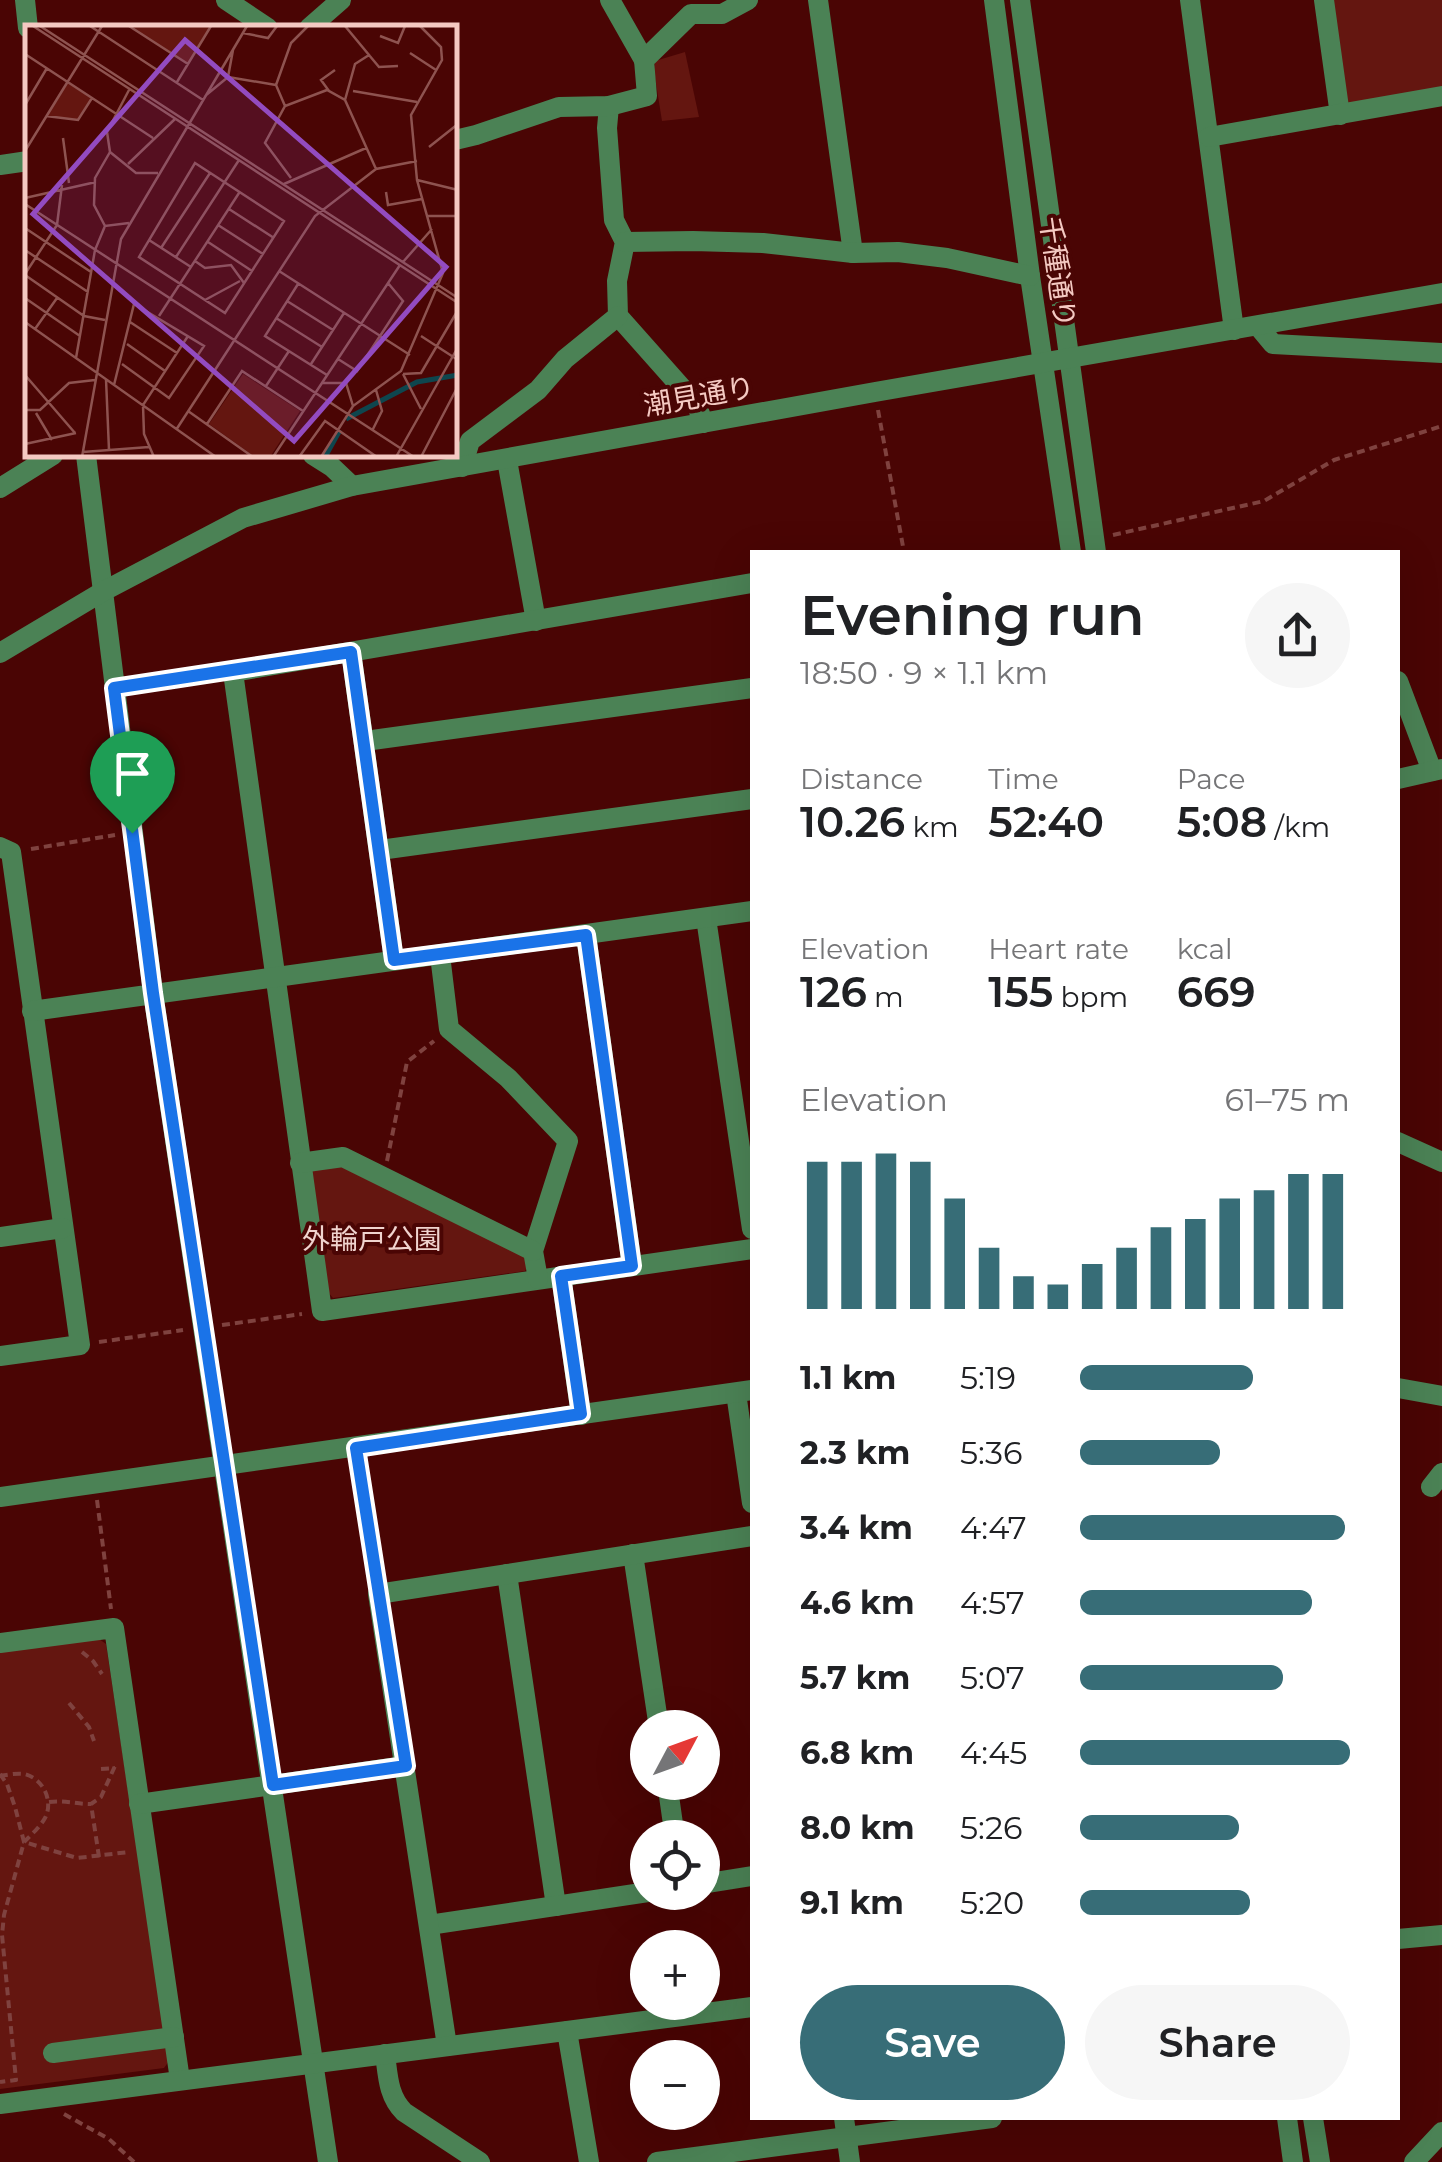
<!DOCTYPE html>
<html lang="en">
<head>
<meta charset="utf-8">
<style>
	body { margin:0; font-family:Montserrat,"Noto Sans JP",sans-serif; background:#f6f6f6; color:#202124; height:100vh; display:flex; flex-direction:column; font-size:38px; white-space:nowrap }
	* { box-sizing:border-box; margin:0 }
	p { font-size:32px; color:#757577 }
	.icon { flex:none; width:55px; height:55px; fill:none; stroke:currentColor; stroke-width:2; stroke-linecap:round; stroke-linejoin:round }
	.map { position:relative; flex:1; overflow:hidden }
	.details { position:absolute; left:750px; top:550px; width:650px; height:1570px; display:flex; flex-direction:column; background:#fff; border-radius:0px; box-shadow:0 10px 40px #0002 }
	.details>* { flex:none }
	.needle { width:65px; rotate:49deg }
	.controls { position:absolute; left:630px; top:1710px; display:grid; gap:20px }
	.controls a { display:grid; place-items:center; width:90px; height:90px; border-radius:50%; background:#fff; box-shadow:0 10px 40px #0002; font-size:50px }
	.pin { position:absolute; display:grid; place-items:center; width:85px; height:85px; color:#fff; margin:-102px -42px; border-radius:50% 50% 50% 0; rotate:-45deg; box-shadow:0 0 10px #0007 }
	.pin .icon { rotate:45deg }
	.round { display:grid; place-items:center; flex:none; width:105px; height:105px; border-radius:52px; background:#f6f6f6 }
	.overview { display:flex; align-items:center; justify-content:space-between; height:170px; padding:0 50px }
	h1 { font-size:55px; font-weight:600; line-height:75px }
	.figures { display:grid; grid-template-columns:repeat(3,1fr); gap:15px; height:170px; padding:10px 50px }
	.figures div { display:grid; align-content:center }
	.figures b { font-size:42px; font-weight:600 }
	.figures small { font-size:28px; font-weight:400 }
	.figures p { font-size:28px }
	.chart { height:280px; padding:20px 50px }
	.chart p { display:flex; justify-content:space-between }
	.chart svg { width:100%; height:180px; margin-top:10px; stroke:#376d77; stroke-width:6 }
	.cta { display:flex; gap:20px; margin-top:auto; padding:20px 50px }
	.cta a { flex:1; height:115px; border-radius:60px; background:#376d77; color:#fff; font-size:40px; font-weight:600; line-height:115px; text-align:center }
	.cta a+a { background:#f6f6f6; color:#202124 }
	ul { padding:0 50px; list-style:none; font-size:32px }
	li { display:grid; grid-template-columns:160px 120px 1fr; align-items:center; height:75px }
	li i { height:25px; border-radius:12px; background:#376d77 }
	.map>svg:first-child { display:block }
	.green { fill:#641610 }
	.lines { fill:none; stroke-linecap:round; stroke-linejoin:round }
	.path { stroke:#7f423f; stroke-width:4; stroke-dasharray:8 5; stroke-linecap:butt }
	.minor { stroke:#4b8255; stroke-width:20 }
	.route-casing { stroke:#fff; stroke-width:20 }
	.route { stroke:#1a73e8; stroke-width:12 }
	.labels { text-anchor:middle; dominant-baseline:central; stroke-width:8; stroke-linejoin:round; paint-order:stroke }
	.street-label { font-size:28px; fill:#f4c9c2; stroke:#4a0504 }
	.park-label { font-size:28px; fill:#f0d3ce; stroke:#4a0504 }
	.inset-river { fill:none; stroke:#0e464e; stroke-width:5 }
	.inset-road { fill:none; stroke:#8e5350; stroke-width:2.5 }
	.view { fill:#934bc0; fill-opacity:0.15; stroke:#934bc0; stroke-width:5 }
	.inset-edge { fill:none; stroke:#f4c9c2; stroke-width:5 }
</style>
</head>
<body>
<div class="map">
<svg width="1442" height="2162" viewBox="0 0 1442 2162">
	<rect width="100%" height="100%" fill="#4a0504"/>
	<g class="green">
		<path d="M1324,0H1442V96L1340,115Z"/>
		<path d="M685,52L699,117L662,121L654,71L655,61Z"/>
		<path d="M344,1162L524,1252L529,1264L525,1271L333,1298L327,1291L309,1173L316,1166Z"/>
		<path d="M99,1639L106,1644L169,2061L164,2068L0,2089V1651Z"/>
	</g>
	<g class="lines">
		<g class="path">
			<path d="M878,410L904,552"/>
			<path d="M1113,535L1264,501L1334,460L1442,426"/>
			<path d="M133,685L213,674"/>
			<path d="M31,849L115,835"/>
			<path d="M387,1161L407,1062L434,1041"/>
			<path d="M222,1325L302,1314"/>
			<path d="M99,1342L183,1330"/>
			<path d="M358,1462L375,1577"/>
			<path d="M97,1500L111,1609"/>
			<path d="M82,1652L93,1661L102,1674"/>
			<path d="M69,1703L89,1727L94,1741"/>
			<path d="M101,1769L115,1768"/>
			<path d="M0,1774L7,1784L15,1807L24,1842L4,1915L2,1935L16,2080L0,2082"/>
			<path d="M0,1776C7,1775 16,1773 24,1774C43,1778 54,1801 45,1818C40,1827 31,1835 24,1842L77,1858L129,1852"/>
			<path d="M49,1802C64,1800 76,1804 91,1804"/>
			<path d="M99,1857L91,1804L101,1797L115,1766"/>
			<path d="M64,2114L109,2139L134,2162"/>
		</g>
		<g class="minor">
			<path d="M25,0L28,28"/>
			<path d="M226,0L268,28"/>
			<path d="M610,0L644,60"/>
			<path d="M818,0L853,253"/>
			<path d="M994,0L1030,276L1071,552"/>
			<path d="M1020,0L1096,552"/>
			<path d="M1190,0L1234,330"/>
			<path d="M1324,0L1340,115"/>
			<path d="M309,28L341,0"/>
			<path d="M609,106L607,128L614,220L625,242L617,281L618,316L697,405L703,423"/>
			<path d="M1209,137L1442,96"/>
			<path d="M455,140L476,135L559,107L609,106L647,96L644,60L691,14H722L748,0"/>
			<path d="M0,165L28,161"/>
			<path d="M625,242L693,241L763,243L853,253L898,252L947,258L1030,276"/>
			<path d="M1258,326L1273,344L1442,353"/>
			<path d="M86,455L153,993L328,2162"/>
			<path d="M313,455L332,467L352,486"/>
			<path d="M507,460L536,621"/>
			<path d="M462,467L470,441L538,390L565,359L618,316"/>
			<path d="M0,488L53,455"/>
			<path d="M752,583L233,672L322,1311L752,1249"/>
			<path d="M351,652L394,960"/>
			<path d="M0,653L102,592L243,518L352,486L875,392L1442,293"/>
			<path d="M1398,681L1432,771"/>
			<path d="M365,741L752,688"/>
			<path d="M1398,779L1442,769"/>
			<path d="M0,847L11,852L80,1345L0,1356"/>
			<path d="M380,850L752,799"/>
			<path d="M706,918L752,1229"/>
			<path d="M586,935L632,1266"/>
			<path d="M440,955L449,1029L508,1078L568,1141L533,1251L538,1279"/>
			<path d="M32,1011L752,911"/>
			<path d="M1398,1142L1442,1162"/>
			<path d="M300,1163L343,1157L533,1251"/>
			<path d="M0,1237L63,1228"/>
			<path d="M561,1276L581,1415"/>
			<path d="M1398,1388L1442,1396"/>
			<path d="M736,1393L752,1503"/>
			<path d="M1431,1487L1442,1473"/>
			<path d="M0,1497L752,1390"/>
			<path d="M633,1554L659,1728"/>
			<path d="M507,1574L556,1906"/>
			<path d="M0,1643L114,1628L180,2080"/>
			<path d="M667,1782L675,1838"/>
			<path d="M139,1804L405,1766"/>
			<path d="M702,1884L752,1876"/>
			<path d="M429,1925L648,1892"/>
			<path d="M1398,1939L1442,1935"/>
			<path d="M567,2031L589,2162"/>
			<path d="M447,2046L378,1594L752,1536"/>
			<path d="M53,2053L174,2037"/>
			<path d="M385,2054C388,2076 388,2096 404,2112L480,2162"/>
			<path d="M0,2104L752,2007"/>
			<path d="M844,2118L850,2162"/>
			<path d="M1287,2118L1293,2162"/>
			<path d="M1313,2118L1320,2162"/>
			<path d="M657,2162L992,2118"/>
			<path d="M1414,2162L1442,2132"/>
		</g>
	</g>
	<g class="lines">
		<defs>
			<path id="route" d="M351,652L394,960L586,935L632,1266L561,1276L581,1414L356,1448L406,1766L273,1785L153,993L114,688Z"/>
		</defs>
		<use href="#route" class="route-casing"/>
		<use href="#route" class="route"/>
	</g>
	<g class="labels">
		<g class="street-label">
			<text transform="translate(1058 272) rotate(82)">千種通り</text>
			<text transform="translate(699 396) rotate(-10)">潮見通り</text>
		</g>
		<g class="park-label">
			<text x="372" y="1239">外輪戸公園</text>
		</g>
	</g>
	<g transform="translate(25 25)">
		<rect width="432" height="432" fill="#4a0504"/>
		<path d="M104,1H186L163,39ZM42,57L67,73L53,95L21,91ZM218,349L275,386L245,432H230L184,399Z" fill="#641610"/>
		<path class="inset-river" d="M321,394L392,357L433,350M300,432L315,405"/>
		<path class="inset-road" d="M8,1L433,278M15,1L433,273M65,1L178,75M104,1L163,39M320,1L344,30L330,39L320,75M218,8L243,13L252,1M355,11L373,18L380,1M385,28L411,45M0,29L128,113M344,30L354,42L373,41M203,52L251,60M152,57L186,1M104,65L82,107L85,127L111,148H133M304,66L296,55L310,45M328,66L392,77M180,71L203,52L208,25M0,80L22,43M260,81L251,60L266,18L283,1M21,91L53,95L67,73M38,113L44,158M404,122L433,99M0,126L77,1M85,127L70,153L69,180L80,201L104,198M170,138L259,196L200,288L114,232ZM103,139L150,94M266,153L240,118L260,81L302,65L320,75L351,144M392,155L433,165M259,159L341,123M361,167L363,180L397,174M0,173L71,157M0,179L389,432M204,184L249,213M402,191H433M193,200L238,229M0,203L66,247M124,215L166,242M183,217L227,246M136,223L185,148M0,225L63,267M151,232L214,135M170,236L180,243L206,240L219,258M378,237L407,204M254,246L385,330M0,249L32,200L37,160M0,250L59,291L80,295M273,259L240,311L302,350M0,273L55,311M180,275L215,256M262,276L308,305M134,291L214,168M251,293L297,322M0,297L191,432M105,297L152,328M10,304L32,273M396,311L433,335M102,319L140,346M51,333L70,225L80,201M313,334L332,346L378,276L363,258M286,339L319,288M378,349L396,348L433,285M378,349L396,384M0,350L50,408M81,354L84,425M297,358H321L328,381M89,360L109,279L179,321L144,373L97,339M241,361L264,326M0,385H15L44,358L70,355M163,386L228,432M11,388L27,415M182,399L217,346L278,386M348,404L357,386L351,365M151,405L290,191L351,144L392,136M0,419L51,408M58,427L124,422M57,432L96,214L222,1M129,432L119,409L118,380L163,311M248,432L375,240M274,432L300,396L352,432M296,432L328,381L376,346L418,248L392,155L386,90L417,35L416,22L395,1M371,432L433,322M396,432L433,361"/>
		<path class="view" d="M160,15L421,242L269,416L8,189Z"/>
		<rect width="432" height="432" class="inset-edge"/>
	</g>
</svg>
<div class="controls">
<a><svg class="needle" viewBox="-14 -14 28 28"><path d="M0-13l5 13h-10z" fill="#e53935"/><path d="M0 13l5-13h-10z" fill="#757577"/></svg></a>
<a><svg class="icon" aria-label="locate" viewBox="0 0 24 24"><circle cx="12" cy="12" r="6"/><path d="M12 2v4M12 18v4M2 12h4M18 12h4"/></svg></a>
<a>+</a>
<a>−</a>
</div>
<div class="pin" style="left:132px;top:833px;background:#1e9e55"><svg class="icon" aria-label="arrive" viewBox="0 0 24 24"><path d="M6 21V4h12l-3 4 3 4H6"/></svg></div>
<section class="details">
<div class="overview"><div><h1>Evening run</h1><p>18:50 · 9 × 1.1 km</p></div><a class="round"><svg class="icon" aria-label="share" viewBox="0 0 24 24"><path d="M12 15V3M7 8l5-5 5 5M5 13v7h14v-7"/></svg></a></div>
<div class="figures">
<div><p>Distance</p><b>10.26<small> km</small></b></div>
<div><p>Time</p><b>52:40</b></div>
<div><p>Pace</p><b>5:08<small> /km</small></b></div>
</div>
<div class="figures">
<div><p>Elevation</p><b>126<small> m</small></b></div>
<div><p>Heart rate</p><b>155<small> bpm</small></b></div>
<div><p>kcal</p><b>669</b></div>
</div>
<div class="chart"><p><span>Elevation</span>61–75 m</p>
<svg viewBox="0 0 160 44" preserveAspectRatio="none"><path d="M5 44V8M15 44V8M25 44V6M35 44V8M45 44V17M55 44V29M65 44V36M75 44V38M85 44V33M95 44V29M105 44V24M115 44V22M125 44V17M135 44V15M145 44V11M155 44V11"/></svg>
</div>
<ul>
<li><b>1.1 km</b>5:19<i style="width:64%"></i></li>
<li><b>2.3 km</b>5:36<i style="width:52%"></i></li>
<li><b>3.4 km</b>4:47<i style="width:98%"></i></li>
<li><b>4.6 km</b>4:57<i style="width:86%"></i></li>
<li><b>5.7 km</b>5:07<i style="width:75%"></i></li>
<li><b>6.8 km</b>4:45<i style="width:100%"></i></li>
<li><b>8.0 km</b>5:26<i style="width:59%"></i></li>
<li><b>9.1 km</b>5:20<i style="width:63%"></i></li>
</ul>
<div class="cta"><a>Save</a><a>Share</a></div>
</section>
</div>
</body>
</html>
